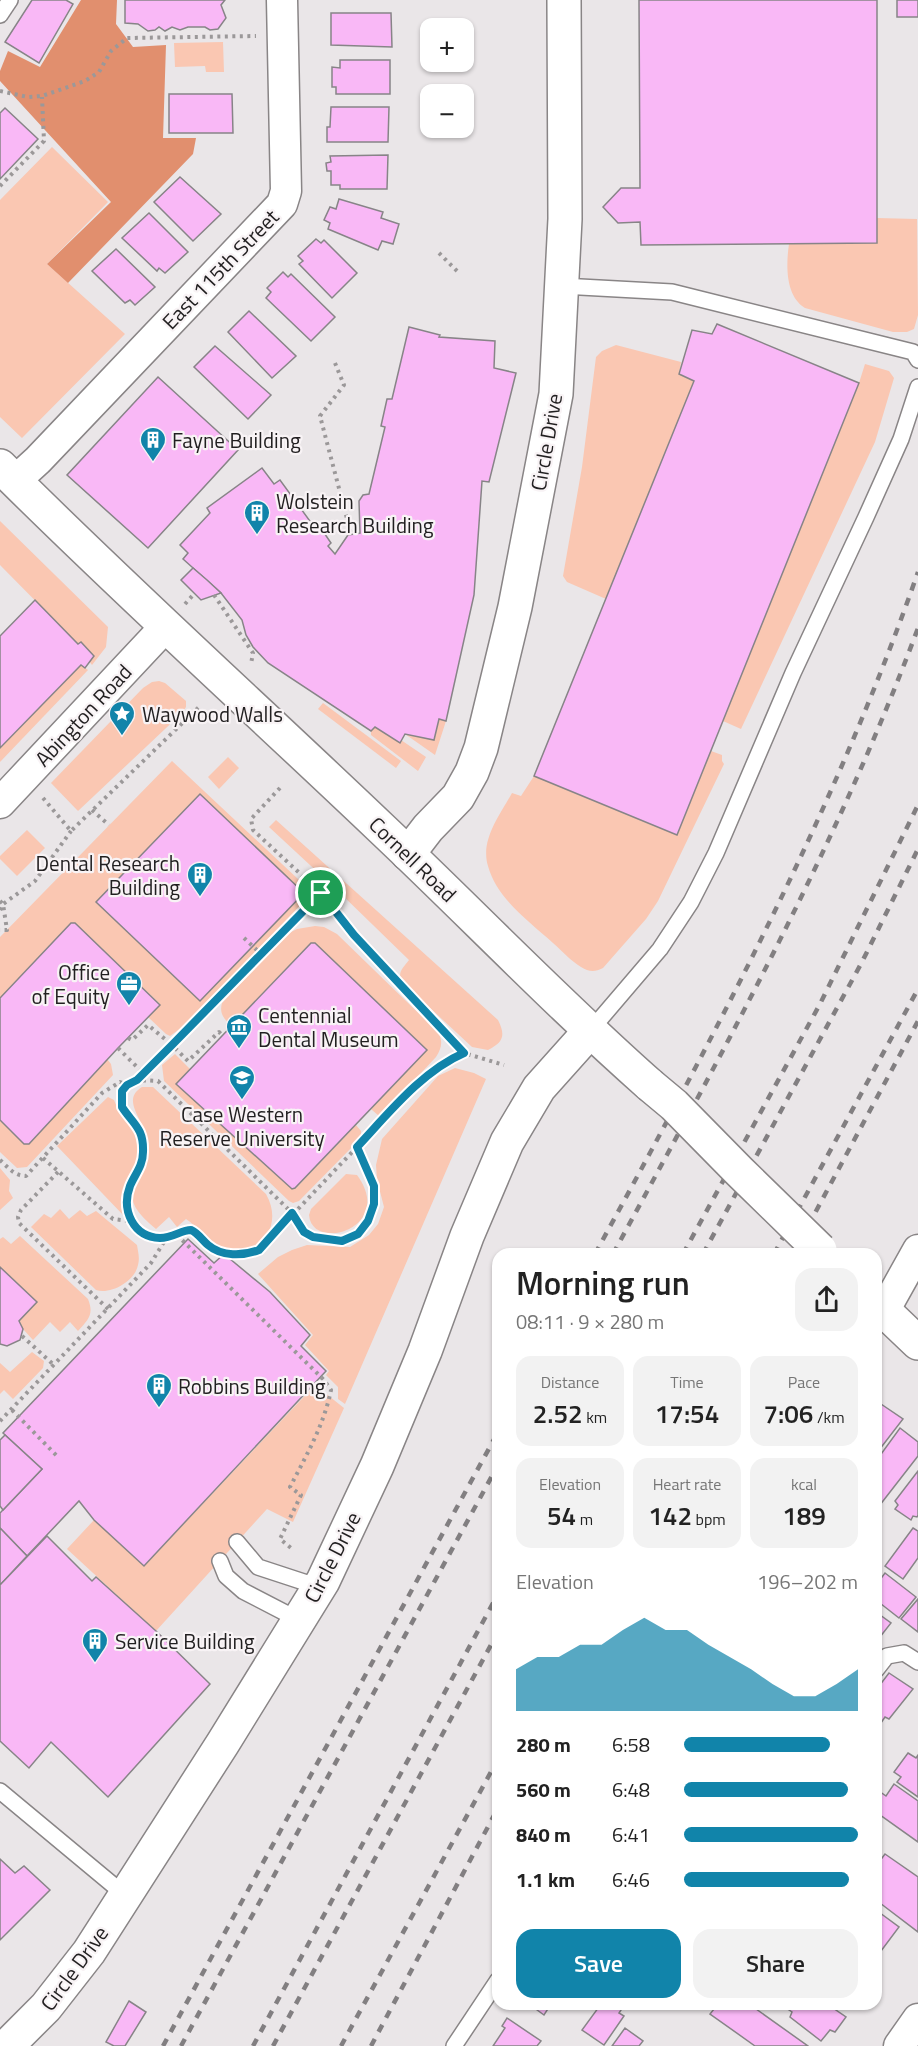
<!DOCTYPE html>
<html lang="en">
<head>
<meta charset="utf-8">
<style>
	body { margin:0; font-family:"Titillium Web",sans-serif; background:#f2f2f2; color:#222; height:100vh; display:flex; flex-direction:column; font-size:22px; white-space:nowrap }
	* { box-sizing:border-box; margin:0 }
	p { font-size:20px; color:#767676 }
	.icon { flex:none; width:33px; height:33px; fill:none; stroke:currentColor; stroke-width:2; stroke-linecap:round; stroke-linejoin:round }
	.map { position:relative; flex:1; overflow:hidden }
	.drawer { position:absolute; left:492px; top:1248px; width:390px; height:762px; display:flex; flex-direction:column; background:#fff; border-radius:18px; box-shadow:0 2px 4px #0004 }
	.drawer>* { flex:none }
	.buttons { position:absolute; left:420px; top:18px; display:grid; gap:12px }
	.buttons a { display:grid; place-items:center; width:54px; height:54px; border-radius:12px; background:#fff; box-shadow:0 2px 4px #0004; font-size:30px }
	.pin { position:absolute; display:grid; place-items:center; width:51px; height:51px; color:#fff; margin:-26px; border:3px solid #fff; border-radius:50%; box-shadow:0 2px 6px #0007 }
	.round { display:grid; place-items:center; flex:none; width:63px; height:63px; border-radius:18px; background:#f2f2f2 }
	.summary { display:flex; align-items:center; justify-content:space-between; height:102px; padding:0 24px }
	h1 { font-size:33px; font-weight:600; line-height:45px }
	.figures { display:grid; grid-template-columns:repeat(3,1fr); gap:9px; height:102px; padding:6px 24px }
	.figures div { display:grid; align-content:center; border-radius:15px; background:#f2f2f2; text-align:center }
	.figures b { font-size:26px; font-weight:600 }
	.figures small { font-size:16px; font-weight:400 }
	.figures p { font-size:16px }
	.chart { height:168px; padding:12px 24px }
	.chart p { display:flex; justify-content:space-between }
	.chart svg { width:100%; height:108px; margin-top:6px; fill:#1184aa; opacity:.7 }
	.action { display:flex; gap:12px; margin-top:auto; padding:12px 24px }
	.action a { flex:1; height:69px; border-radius:18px; background:#1184aa; color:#fff; font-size:24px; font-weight:600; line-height:69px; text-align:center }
	.action a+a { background:#f2f2f2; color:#222 }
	ul { padding:0 24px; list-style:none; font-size:20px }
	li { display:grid; grid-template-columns:96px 72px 1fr; align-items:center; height:45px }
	li i { height:15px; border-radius:8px; background:#1184aa }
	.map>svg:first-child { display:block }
	.green { fill:#fac7b2 }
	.forest { fill:#e18f6e }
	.building { fill:#f9b8f6; stroke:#878487; stroke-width:1.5 }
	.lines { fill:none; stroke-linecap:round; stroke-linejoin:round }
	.service-casing { stroke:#898586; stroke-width:18 }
	.minor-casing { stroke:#898586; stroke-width:33 }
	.tertiary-casing { stroke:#898586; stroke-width:36 }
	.path { stroke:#9b9899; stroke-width:4; stroke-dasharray:3 4.5; stroke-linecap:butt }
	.service { stroke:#fff; stroke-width:15 }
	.minor { stroke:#fff; stroke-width:30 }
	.tertiary { stroke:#fff; stroke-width:33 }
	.rail { stroke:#827f81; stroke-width:4.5; stroke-dasharray:8 8; stroke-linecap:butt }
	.tertiary-bridge-casing { stroke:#898586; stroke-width:36; stroke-linecap:butt }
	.tertiary-bridge { stroke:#fff; stroke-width:33 }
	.route-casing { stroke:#fff; stroke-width:12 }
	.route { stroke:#1184aa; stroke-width:8 }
	.labels { text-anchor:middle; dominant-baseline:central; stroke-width:4.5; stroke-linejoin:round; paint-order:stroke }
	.street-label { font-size:21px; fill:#211f20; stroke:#f8f3f5 }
	.poi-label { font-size:21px; fill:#211f20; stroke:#f8f3f5; text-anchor:start }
</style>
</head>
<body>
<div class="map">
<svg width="918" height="2046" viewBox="0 0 918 2046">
	<rect width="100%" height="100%" fill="#eae6e8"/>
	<g class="green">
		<path d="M223,42L224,72H206L205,66L175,67L174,43Z"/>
		<path d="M52,147L108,202L47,264L125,334L22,438L0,417V200Z"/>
		<path d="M877,218L917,219L918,315L914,329L907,332H893L805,308C785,296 786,264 789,244L877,243Z"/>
		<path d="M616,345L681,362L679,374L694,381L606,599L567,582L563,576L582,467L596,357L602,351Z"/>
		<path d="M865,364L889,371L894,378L875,442L741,729L723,721L859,383Z"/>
		<path d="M0,521L108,627L106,647L92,665L89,661L94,656L81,642L78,644L0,565Z"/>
		<path d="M81,665L88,670L0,762V748Z"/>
		<path d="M159,681L165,683L186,701V707L182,713L78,811L51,783L143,688L152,682Z"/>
		<path d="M323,703L401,761L396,768L318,709Z"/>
		<path d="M439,719L446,721L435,755L405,734L433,739Z"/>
		<path d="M375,727L400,742L401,740L426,757L418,771L371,735V731Z"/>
		<path d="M711,751L722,755V761L724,764L658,901L646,919L603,968C595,972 589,972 581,967C571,961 562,951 553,943C529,921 497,899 488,866C480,840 500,815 512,793L521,796L534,776L677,835Z"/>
		<path d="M228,757L239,768L219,789L208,777Z"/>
		<path d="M172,761L314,894L185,1025L170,1036L166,1034L148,1017L160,1004L75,923H71L0,998V937Z"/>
		<path d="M276,820L498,1020C506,1036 503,1042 488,1050L472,1047L401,981C398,971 403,968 409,960L338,891L269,827Z"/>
		<path d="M27,830L45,848L17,876L0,859V856Z"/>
		<path d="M315,926L324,927L337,934L438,1032C443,1041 442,1048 436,1057L380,1117L371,1109L427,1050L315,943H311L231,1026C224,1018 219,1014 222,1003L289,933L297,929Z"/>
		<path d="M175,1054L190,1069L176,1084L292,1189L296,1188L356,1125L361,1131V1138L299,1201L293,1203L289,1201L164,1081L162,1065Z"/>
		<path d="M107,1059L111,1064L113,1075L27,1167L17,1168L0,1152V1120L24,1144H29Z"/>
		<path d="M455,1068L474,1073L486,1079L345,1404L338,1399V1387L326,1375L329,1371L305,1345L313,1335L258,1274L278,1257L292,1250L307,1245L350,1247L369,1235L378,1224L384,1207L377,1180L376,1165L382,1139L438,1076Z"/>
		<path d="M142,1087H153L266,1194C285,1227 258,1261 222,1248C209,1243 198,1227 186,1219L177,1227L169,1217L156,1229C108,1190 149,1189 148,1144C147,1122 119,1101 142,1087Z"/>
		<path d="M108,1097L114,1100L119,1112L133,1128L138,1147L136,1167L127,1182L123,1194L125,1217L57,1146Z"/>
		<path d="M0,1168L10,1180L9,1191L13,1198L0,1210Z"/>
		<path d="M346,1174L357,1175C396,1228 312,1253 309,1215L311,1209Z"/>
		<path d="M60,1209L69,1219L80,1210L87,1216L96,1211L137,1245C138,1252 140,1258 138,1265C135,1281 111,1295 96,1290L31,1227L44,1214L51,1218Z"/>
		<path d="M20,1236L88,1299C94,1314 89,1319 78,1331L70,1322L60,1332L50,1322L33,1340L23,1329L19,1321L37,1302L0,1267V1239L3,1237L11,1244Z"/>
		<path d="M32,1352L44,1361L43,1368L13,1399L4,1390L0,1394V1363L10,1372Z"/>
		<path d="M315,1385L344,1408L293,1522L267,1509L156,1631L67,1549L94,1520L144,1566Z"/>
	</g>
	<path class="forest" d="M81,0H117L116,24L133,47L166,45L163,138H196L193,154L68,283L47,264L111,202L0,81V71L8,51L40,67Z"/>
	<g class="building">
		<path d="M32,0H66L73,4L39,63L5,42Z"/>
		<path d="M125,0H225L221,5L226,18L218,29L210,30L205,27H188L180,30L172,27L165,31L159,27L155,30L148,31L138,24L125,23Z"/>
		<path d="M639,0H877V243L641,245L640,222L618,223L603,207L621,188H640Z"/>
		<rect x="897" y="0" width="21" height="17"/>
		<path d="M331,13H391L392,47L331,45Z"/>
		<path d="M340,60H390V94H336V87H332V67L340,68Z"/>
		<path d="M169,94H232L233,133H169Z"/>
		<path d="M331,107H389L388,142H327V127H330Z"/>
		<path d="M5,108L38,139L0,179V113Z"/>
		<path d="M388,155L387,189H340V185H331V171H327L326,163L331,162L330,156Z"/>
		<path d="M180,177L221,214L193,241L154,202Z"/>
		<path d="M339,199L383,212L381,218L399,224L393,244L382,241L378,250L328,229L330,223L324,220L330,207L336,209Z"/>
		<path d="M149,213L188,252L165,273L159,268L157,271L122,238Z"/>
		<path d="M316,239L321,243L324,240L357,273L332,298L299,264L303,261L298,256Z"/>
		<path d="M116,249L155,287L135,305L130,300L125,303L92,271Z"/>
		<path d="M283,272L288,277L291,274L335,317L311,341L266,298L271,292L267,288Z"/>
		<path d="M249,311L296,356L272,378L228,332Z"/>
		<path d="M717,324L859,383L677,835L534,776L694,381L679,374L692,330L712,334Z"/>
		<path d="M409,327L440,335L439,337L495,341L494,368L516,373L489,482L482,481L474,595L446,721L439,719L434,740L405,734L400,743L375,727L371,731L268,663L253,647L246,635L242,620L221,593L183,559L188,553L180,545L210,513L207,508L262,468L274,484L280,480L312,524L316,521L331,543L328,546L335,554L348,535L360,533L359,501L363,495L369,494L385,427L381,426L387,399H392Z"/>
		<path d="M215,346L271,395L248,419L194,367Z"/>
		<path d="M158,377L238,450L148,548L67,475Z"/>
		<path d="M193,568L207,580L221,593L201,600L181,580Z"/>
		<path d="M35,600L78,644L81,642L94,656L85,668L81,665L0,748V636Z"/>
		<path d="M200,794L304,893L200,1001L96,902Z"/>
		<path d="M71,923H75L160,1005L118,1048L29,1144H24L0,1120V998Z"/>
		<path d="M311,943H315L427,1050L295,1188L292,1189L176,1084Z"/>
		<path d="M188,1239L214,1263L224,1254L270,1292L310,1335L301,1346L326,1371L144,1566L94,1520L79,1501L27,1556L0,1528V1513L42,1469L3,1433Z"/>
		<path d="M0,1267L37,1302L19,1321L23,1329L20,1340L7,1346L0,1344Z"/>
		<path d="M878,1402L903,1419L876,1454V1405Z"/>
		<path d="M900,1428L918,1442V1456L876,1510V1461Z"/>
		<path d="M5,1435L42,1469L3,1510L0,1506V1440Z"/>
		<path d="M918,1471V1515L917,1517L913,1516L911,1520L895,1509L898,1505L895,1501Z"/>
		<path d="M0,1528L27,1556L0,1585Z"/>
		<path d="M913,1528L918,1531V1558L903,1579L885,1566Z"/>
		<path d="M47,1536L92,1581L96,1577L156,1631L210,1684L108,1797L51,1742L29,1768L0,1741V1585Z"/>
		<path d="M885,1573L916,1597L899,1618L876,1600V1585Z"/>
		<path d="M918,1599V1632L901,1619Z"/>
		<path d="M876,1612L891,1623L876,1642Z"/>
		<path d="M889,1673L913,1689L889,1719L885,1717L876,1730V1690Z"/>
		<path d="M908,1753L916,1758L918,1755V1797L897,1782L901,1777L894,1772Z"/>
		<path d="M894,1784L918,1801V1842L876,1812V1789L886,1796Z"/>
		<path d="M885,1854L918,1877V1932L876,1900V1855L882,1858Z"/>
		<path d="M0,1859L15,1873L24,1866L50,1890L0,1940Z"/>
		<path d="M876,1910L899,1927L878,1955L876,1954Z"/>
		<path d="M129,2001L146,2012L125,2046H114L106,2042Z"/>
		<path d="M529,2004H551L544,2015Z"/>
		<path d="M601,2004L609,2006L625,2004L619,2013L624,2016L604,2045L582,2030Z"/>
		<path d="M718,2004H749L808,2046H755L710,2014Z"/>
		<path d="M780,2004H827L846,2017L835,2032L830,2030L821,2041L790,2017L792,2012Z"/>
		<path d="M507,2018L541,2041L537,2046H493L505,2028L502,2026Z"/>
		<path d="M625,2028L643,2041L639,2046H612Z"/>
	</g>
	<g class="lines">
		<defs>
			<g id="service">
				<path d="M0,15L10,0"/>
				<path d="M562,286L672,292L913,352L918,360"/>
				<path d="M590,1031L660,949L691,902L716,853L793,673L866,517L901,439L918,387"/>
				<path d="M237,1542L258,1567L319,1587"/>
				<path d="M220,1561L226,1576L243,1591L299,1620"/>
				<path d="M876,1670L887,1656L904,1653L918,1662"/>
				<path d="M0,1791L125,1895"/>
				<path d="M454,2046L498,1980"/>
			</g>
			<g id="minor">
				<path d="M15,481L38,460L282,204L286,191L282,0"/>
				<path d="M0,803L166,626"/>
				<path d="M884,1311L918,1250"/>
				<path d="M899,2046L918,2019"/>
			</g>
			<g id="tertiary">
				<path d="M0,466C124,590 254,707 381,828C471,913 557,1003 650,1085"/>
				<path d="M408,854L428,828L458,797L472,772L481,748L515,607L556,394L565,219L564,0"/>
				<path d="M876,1303L918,1343"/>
				<path d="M7,2046L46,2007L89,1952L223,1743L323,1581L377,1466L425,1351L467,1236L507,1142L539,1088L590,1031"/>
			</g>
		</defs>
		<use href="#service" class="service-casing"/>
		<use href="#minor" class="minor-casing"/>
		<use href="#tertiary" class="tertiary-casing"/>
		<g class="path">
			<path d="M0,91L28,97L42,96L85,81L99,72L111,51L127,38L256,36"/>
			<path d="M0,186L44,141L42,97"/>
			<path d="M439,253L458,272"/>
			<path d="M335,363L344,385L320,416L351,534"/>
			<path d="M214,595L253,653L251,664"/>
			<path d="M185,604L194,594"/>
			<path d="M280,788L251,819L253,830L321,893"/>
			<path d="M43,798L71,831L199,707"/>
			<path d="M92,810L109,825"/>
			<path d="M0,901L3,904L7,930H0"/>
			<path d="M0,910L3,904L35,881L71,831"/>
			<path d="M244,938L261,954"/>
			<path d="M128,1038L132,1040L148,1025L172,1045L321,893L354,935L464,1053"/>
			<path d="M118,1048L143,1073"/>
			<path d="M138,1079L172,1045L188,1061L219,1032L222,1035"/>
			<path d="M357,1147L259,1250L239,1254L217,1251L208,1245L191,1229C181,1229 172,1238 160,1238C133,1237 121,1210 130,1186C135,1174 143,1166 143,1152C144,1128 133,1124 122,1107V1091C133,1079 142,1080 158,1081L292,1213L304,1232L313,1237L342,1241L358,1234L368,1221L374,1204V1186L357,1147C388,1114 422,1071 464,1053L504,1065"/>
			<path d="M43,1158L113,1219L130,1221"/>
			<path d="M0,1160C8,1167 14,1176 26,1176L102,1093L120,1082L127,1085"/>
			<path d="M58,1172L21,1210L18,1217L19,1223L108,1309"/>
			<path d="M177,1235L324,1380L331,1390C324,1425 306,1456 290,1487L301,1495L280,1539L291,1548"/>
			<path d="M22,1336L54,1365"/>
			<path d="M12,1410L57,1456"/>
			<path d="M0,1421L151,1263L167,1237"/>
		</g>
		<use href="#service" class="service"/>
		<use href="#minor" class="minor"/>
		<use href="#tertiary" class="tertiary"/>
		<g class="rail">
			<path d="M595,1254C716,1033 835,810 918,572"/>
			<path d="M613,1254C724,1050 837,846 918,628"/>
			<path d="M683,1254L820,1004L918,805"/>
			<path d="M703,1254L862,962L918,849"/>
			<path d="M774,1254L918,989"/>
			<path d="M793,1254L918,1021"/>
			<path d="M163,2046L498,1432"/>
			<path d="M181,2046L498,1465"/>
			<path d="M253,2046L498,1594"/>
			<path d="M273,2046L498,1632"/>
			<path d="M341,2046L498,1759"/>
			<path d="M371,2046L498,1808"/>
		</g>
		<defs>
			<path id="tertiary-bridge" d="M650,1085L674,1105L739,1171L820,1250"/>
		</defs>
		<use href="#tertiary-bridge" class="tertiary-bridge-casing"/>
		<use href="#tertiary-bridge" class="tertiary-bridge"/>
	</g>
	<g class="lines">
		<defs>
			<path id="route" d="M321,893L354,935L464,1053C422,1071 388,1114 357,1147L374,1186V1204L368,1221L358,1234L342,1241L313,1237L304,1232L292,1213L259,1250C243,1256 222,1257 208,1245C202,1240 198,1233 191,1230C181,1230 173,1238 160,1238C133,1237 121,1210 130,1186C135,1174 143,1166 143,1152C144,1128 133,1124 122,1107V1091L127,1085L137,1080L172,1045Z"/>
		</defs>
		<use href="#route" class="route-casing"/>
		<use href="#route" class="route"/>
	</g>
	<defs>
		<symbol id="building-pin" viewBox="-11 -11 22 30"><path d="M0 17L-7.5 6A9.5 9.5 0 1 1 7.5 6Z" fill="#1184aa" stroke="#f8f3f5"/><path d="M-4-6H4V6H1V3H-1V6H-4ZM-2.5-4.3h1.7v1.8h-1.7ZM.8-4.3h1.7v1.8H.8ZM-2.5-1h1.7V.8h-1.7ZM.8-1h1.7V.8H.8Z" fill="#fff"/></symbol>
		<symbol id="sight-pin" viewBox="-11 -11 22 30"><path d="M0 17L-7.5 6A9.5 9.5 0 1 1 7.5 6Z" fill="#1184aa" stroke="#f8f3f5"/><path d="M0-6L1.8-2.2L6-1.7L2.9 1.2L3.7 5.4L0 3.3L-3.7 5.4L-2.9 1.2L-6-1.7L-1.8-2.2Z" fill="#fff"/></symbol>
		<symbol id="office-pin" viewBox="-11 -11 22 30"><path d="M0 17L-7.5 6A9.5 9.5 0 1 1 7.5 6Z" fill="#1184aa" stroke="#f8f3f5"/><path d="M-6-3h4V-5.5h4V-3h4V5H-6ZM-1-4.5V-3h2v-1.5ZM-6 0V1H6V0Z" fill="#fff"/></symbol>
		<symbol id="museum-pin" viewBox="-11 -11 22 30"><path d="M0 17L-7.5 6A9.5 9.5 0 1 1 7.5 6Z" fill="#1184aa" stroke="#f8f3f5"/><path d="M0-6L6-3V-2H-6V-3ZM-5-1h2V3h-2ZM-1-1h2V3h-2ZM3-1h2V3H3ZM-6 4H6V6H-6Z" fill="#fff"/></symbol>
		<symbol id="university-pin" viewBox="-11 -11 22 30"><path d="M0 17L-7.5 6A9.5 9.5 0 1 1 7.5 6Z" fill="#1184aa" stroke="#f8f3f5"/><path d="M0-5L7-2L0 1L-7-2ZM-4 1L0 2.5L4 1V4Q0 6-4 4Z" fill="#fff"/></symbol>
	</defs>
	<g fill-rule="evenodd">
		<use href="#building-pin" x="138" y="425" width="30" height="40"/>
		<use href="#building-pin" x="242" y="498" width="30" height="40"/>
		<use href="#sight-pin" x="107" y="699" width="30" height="40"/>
		<use href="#building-pin" x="185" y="860" width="30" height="40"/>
		<use href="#office-pin" x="114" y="969" width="30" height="40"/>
		<use href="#museum-pin" x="224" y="1012" width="30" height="40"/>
		<use href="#university-pin" x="227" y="1063" width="30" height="40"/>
		<use href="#building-pin" x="144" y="1371" width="30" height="40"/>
		<use href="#building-pin" x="80" y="1626" width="30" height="40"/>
	</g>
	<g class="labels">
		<g class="street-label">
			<text transform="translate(220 269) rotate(-46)">East 115th Street</text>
			<text transform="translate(546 442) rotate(-80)">Circle Drive</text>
			<text transform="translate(83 715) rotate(-47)">Abington Road</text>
			<text transform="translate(413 859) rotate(44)">Cornell Road</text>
			<text transform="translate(332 1557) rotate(-63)">Circle Drive</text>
			<text transform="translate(74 1968) rotate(-54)">Circle Drive</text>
		</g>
		<g class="poi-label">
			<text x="172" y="440">Fayne Building</text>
			<text x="276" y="501">Wolstein<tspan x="276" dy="24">Research Building</tspan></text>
			<text x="142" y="714">Waywood Walls</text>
			<text x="180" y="863" text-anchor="end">Dental Research<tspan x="180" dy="24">Building</tspan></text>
			<text x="110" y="972" text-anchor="end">Office<tspan x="110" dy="24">of Equity</tspan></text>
			<text x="258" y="1015">Centennial<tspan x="258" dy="24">Dental Museum</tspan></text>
			<text x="242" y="1114" text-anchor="middle">Case Western<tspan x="242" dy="24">Reserve University</tspan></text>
			<text x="178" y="1386">Robbins Building</text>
			<text x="115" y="1641">Service Building</text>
		</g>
	</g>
</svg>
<div class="buttons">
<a>+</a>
<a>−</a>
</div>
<div class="pin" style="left:321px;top:893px;background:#1e9e55"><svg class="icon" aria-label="arrive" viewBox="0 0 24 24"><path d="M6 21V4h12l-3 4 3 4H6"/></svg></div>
<section class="drawer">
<div class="summary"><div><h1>Morning run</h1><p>08:11 · 9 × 280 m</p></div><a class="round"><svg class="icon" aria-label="share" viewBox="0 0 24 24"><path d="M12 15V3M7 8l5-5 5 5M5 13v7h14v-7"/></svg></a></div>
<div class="figures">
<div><p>Distance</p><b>2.52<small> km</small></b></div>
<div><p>Time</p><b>17:54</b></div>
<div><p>Pace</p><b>7:06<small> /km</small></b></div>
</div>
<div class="figures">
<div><p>Elevation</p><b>54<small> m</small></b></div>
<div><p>Heart rate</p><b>142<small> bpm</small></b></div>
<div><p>kcal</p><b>189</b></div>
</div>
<div class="chart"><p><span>Elevation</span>196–202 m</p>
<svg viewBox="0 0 160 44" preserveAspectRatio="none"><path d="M0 44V27L10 22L20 22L30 17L40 17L50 11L60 6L70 11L80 11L90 17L100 22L110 27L120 33L130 38L140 38L150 33L160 27V44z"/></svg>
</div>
<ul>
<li><b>280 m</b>6:58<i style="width:84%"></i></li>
<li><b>560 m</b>6:48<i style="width:94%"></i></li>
<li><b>840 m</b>6:41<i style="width:100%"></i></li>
<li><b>1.1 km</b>6:46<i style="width:95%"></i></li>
</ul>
<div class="action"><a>Save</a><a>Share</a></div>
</section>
</div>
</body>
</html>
